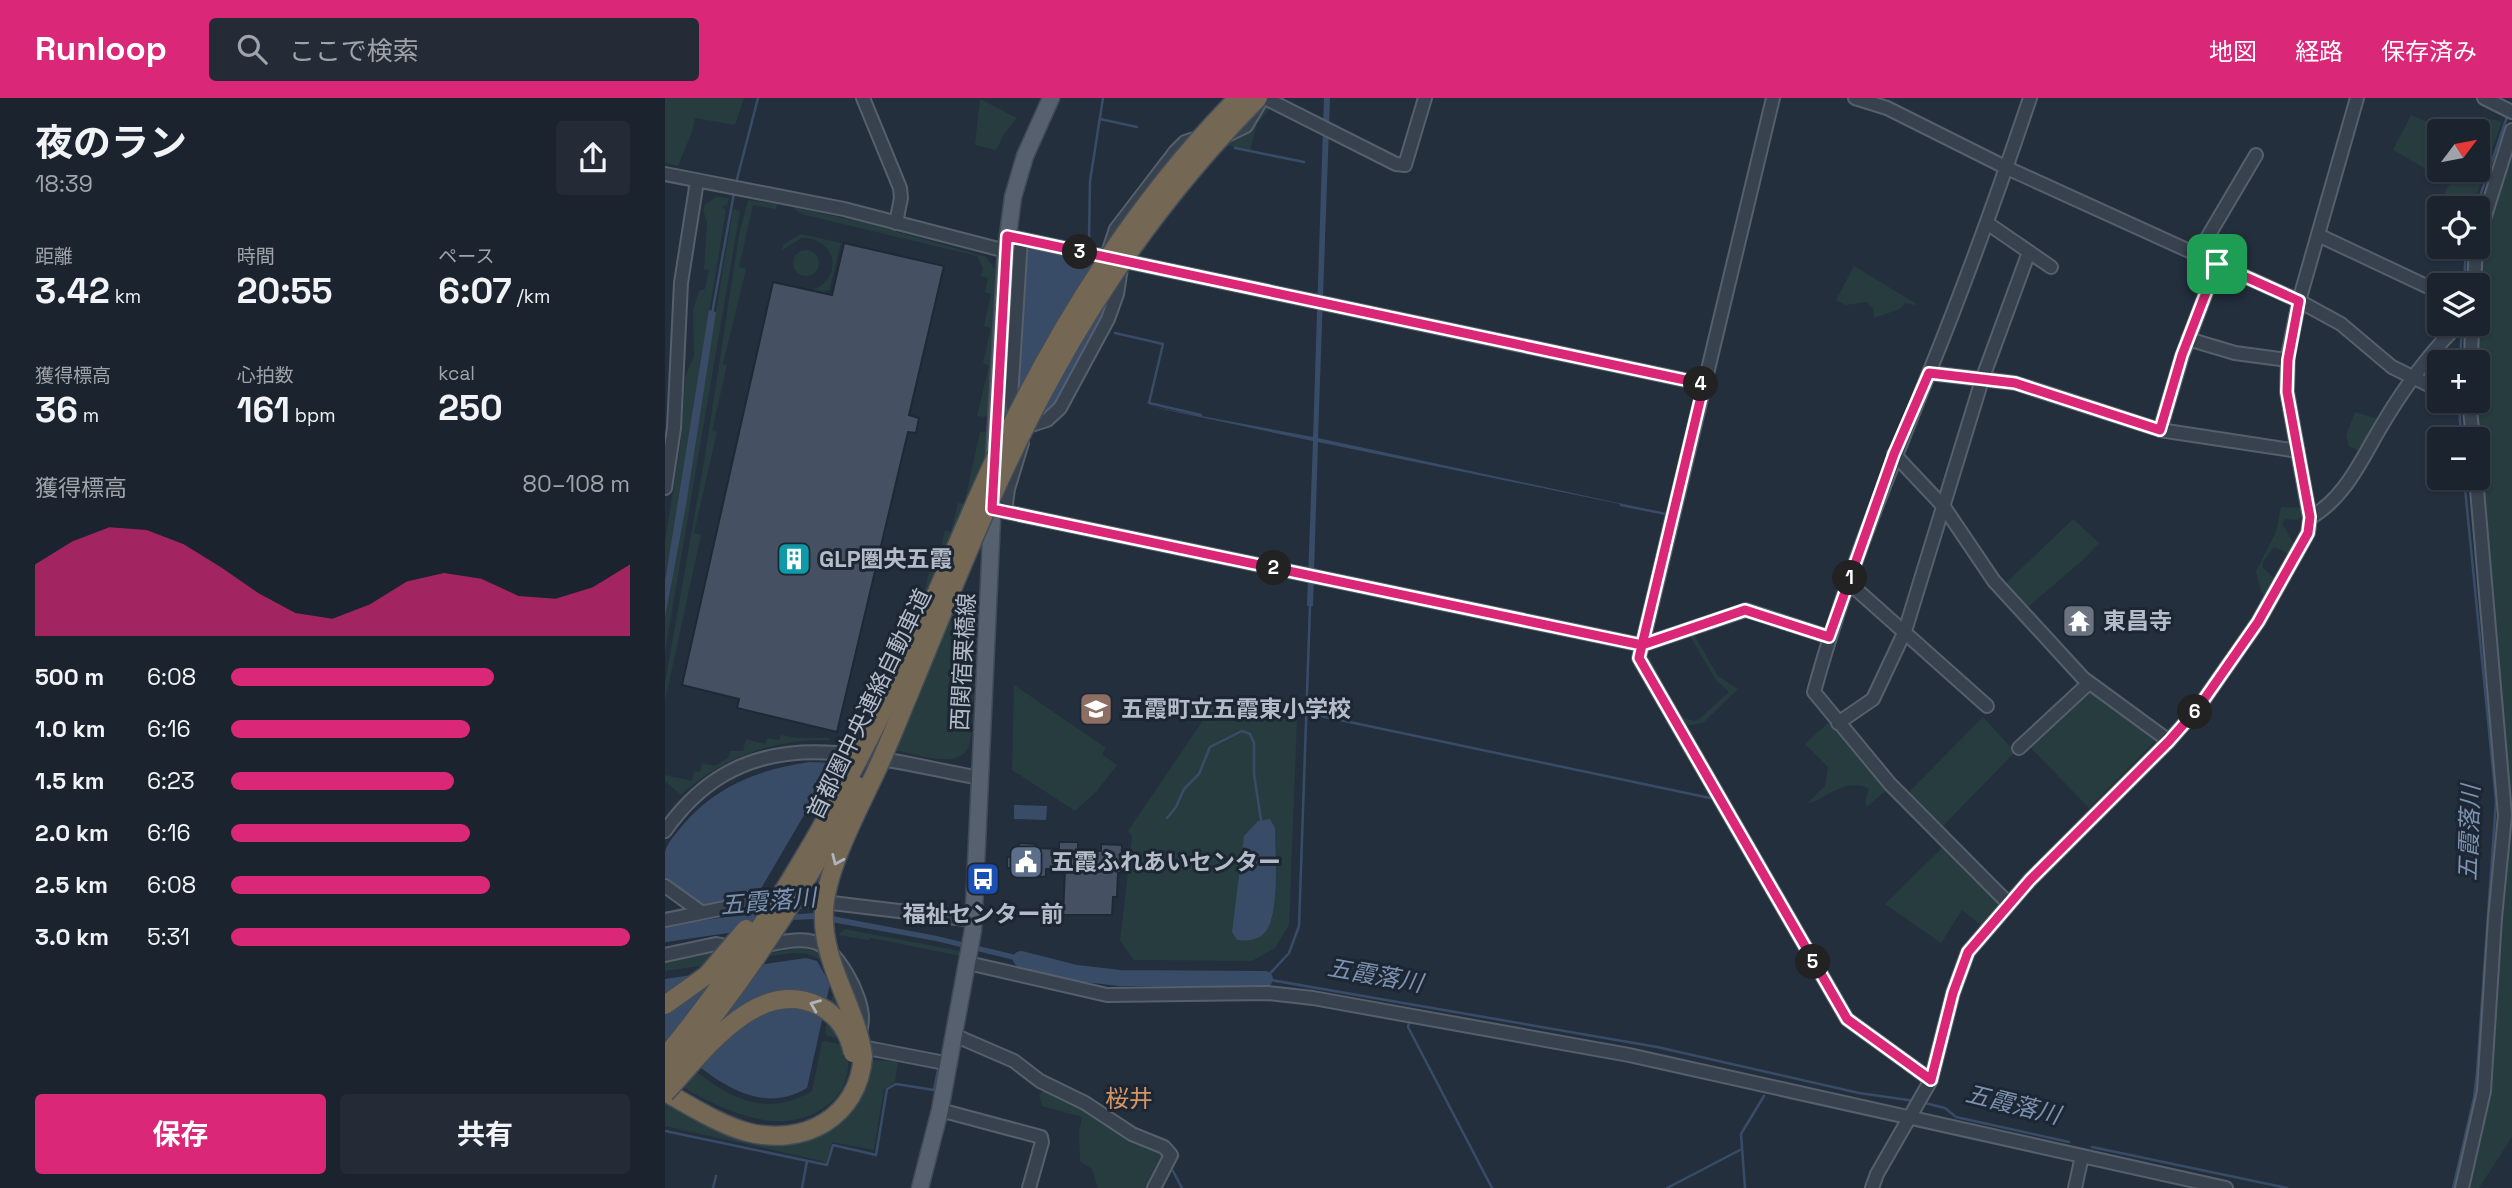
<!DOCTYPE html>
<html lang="ja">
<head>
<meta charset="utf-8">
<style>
	body { margin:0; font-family:"Space Grotesk","Noto Sans JP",sans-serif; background:#242b36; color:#f1f3f6; height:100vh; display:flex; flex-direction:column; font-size:26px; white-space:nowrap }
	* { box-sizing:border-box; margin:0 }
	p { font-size:23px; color:#a0a4aa }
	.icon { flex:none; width:38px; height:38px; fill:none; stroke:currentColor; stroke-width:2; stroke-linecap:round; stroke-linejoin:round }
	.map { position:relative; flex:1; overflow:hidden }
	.sheet { display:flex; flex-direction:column; background:#1b232e; width:665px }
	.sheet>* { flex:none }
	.needle { width:46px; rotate:58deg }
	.controls { position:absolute; left:1762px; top:21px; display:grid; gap:14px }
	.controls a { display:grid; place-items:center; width:63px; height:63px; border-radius:7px; background:#1b232e; box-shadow:0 2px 5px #0004,0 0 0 2px #39404a; font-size:35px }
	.pin { position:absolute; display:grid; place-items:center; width:60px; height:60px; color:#fff; margin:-30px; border-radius:14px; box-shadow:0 4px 10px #0006 }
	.km { position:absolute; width:35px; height:35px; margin:-18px; border-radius:50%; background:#222; color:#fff; font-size:19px; line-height:35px; text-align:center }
	.round { display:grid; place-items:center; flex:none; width:74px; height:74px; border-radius:7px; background:#242b36 }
	.overview { display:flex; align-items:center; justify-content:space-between; height:119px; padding:0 35px }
	h1 { font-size:38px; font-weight:700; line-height:52px }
	.figures { display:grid; grid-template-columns:repeat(3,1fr); gap:10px; height:119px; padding:7px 35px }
	.figures div { display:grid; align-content:center }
	.figures b { font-size:35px; font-weight:700 }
	.figures small { font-size:19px; font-weight:400 }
	.figures p { font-size:19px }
	.chart { height:196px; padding:14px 35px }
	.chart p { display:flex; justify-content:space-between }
	.chart svg { width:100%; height:126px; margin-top:7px; fill:#db2777; opacity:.7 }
	.action { display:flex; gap:14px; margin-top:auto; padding:14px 35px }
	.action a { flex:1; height:80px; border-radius:7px; background:#db2777; color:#fff; font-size:28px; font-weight:700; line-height:80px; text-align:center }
	.action a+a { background:#242b36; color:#f1f3f6 }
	ul { padding:0 35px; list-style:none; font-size:23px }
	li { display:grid; grid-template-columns:112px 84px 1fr; align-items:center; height:52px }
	li i { height:18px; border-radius:9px; background:#db2777 }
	header { display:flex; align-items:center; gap:42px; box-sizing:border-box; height:98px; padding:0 35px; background:#db2777; color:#fff }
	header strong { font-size:33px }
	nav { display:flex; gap:38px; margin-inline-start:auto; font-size:24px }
	.search { width:490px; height:63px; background:#242b36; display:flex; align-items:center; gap:18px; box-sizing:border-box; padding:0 24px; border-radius:7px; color:#a0a4aa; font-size:26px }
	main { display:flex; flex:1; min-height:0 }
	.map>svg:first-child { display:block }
	.green { fill:#263c3f }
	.water { fill:#394c67 }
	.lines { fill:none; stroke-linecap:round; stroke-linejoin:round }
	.stream { stroke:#394c67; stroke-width:2.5 }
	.river { stroke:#394c67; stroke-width:16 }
	.building { fill:#455162; stroke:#1f2835; stroke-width:2 }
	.minor-casing { stroke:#565f6c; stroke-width:16 }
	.major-casing { stroke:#414a57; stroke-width:19 }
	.highway-casing { stroke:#434c59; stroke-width:21 }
	.minor { stroke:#38414e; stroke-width:12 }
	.major { stroke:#56606e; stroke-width:16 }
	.highway { stroke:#746855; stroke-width:18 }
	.highway-bridge-casing { stroke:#434c59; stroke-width:21; stroke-linecap:butt }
	.highway-bridge { stroke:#746855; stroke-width:18 }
	.oneway { stroke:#aeb4bd }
	.route-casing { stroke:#fff; stroke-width:14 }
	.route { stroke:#db2777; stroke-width:9 }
	.labels { text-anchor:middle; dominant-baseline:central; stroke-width:6; stroke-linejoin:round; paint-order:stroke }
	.poi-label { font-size:23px; font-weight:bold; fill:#b4bcc9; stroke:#1d2633; text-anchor:start }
	.street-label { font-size:23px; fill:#b4bcc9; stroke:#1d2633 }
	.water-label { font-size:24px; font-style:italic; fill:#7c92b1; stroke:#1d2633 }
	.neighbourhood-label { font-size:24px; fill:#d59563; stroke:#1d2633 }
</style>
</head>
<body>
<header>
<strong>Runloop</strong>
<div class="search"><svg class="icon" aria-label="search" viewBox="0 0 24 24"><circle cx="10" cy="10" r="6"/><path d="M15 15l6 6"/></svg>ここで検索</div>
<nav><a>地図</a><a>経路</a><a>保存済み</a></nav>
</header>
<main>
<section class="sheet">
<div class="overview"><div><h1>夜のラン</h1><p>18:39</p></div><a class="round"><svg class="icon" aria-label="share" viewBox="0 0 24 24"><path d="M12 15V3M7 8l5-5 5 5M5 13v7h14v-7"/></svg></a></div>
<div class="figures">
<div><p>距離</p><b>3.42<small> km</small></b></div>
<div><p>時間</p><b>20:55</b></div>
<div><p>ペース</p><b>6:07<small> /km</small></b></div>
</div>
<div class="figures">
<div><p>獲得標高</p><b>36<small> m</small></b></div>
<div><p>心拍数</p><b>161<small> bpm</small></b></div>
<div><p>kcal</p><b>250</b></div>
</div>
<div class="chart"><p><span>獲得標高</span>80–108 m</p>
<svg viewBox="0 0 160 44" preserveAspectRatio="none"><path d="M0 44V19L10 11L20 6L30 7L40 12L50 20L60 29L70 36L80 38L90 33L100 25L110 22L120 24L130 30L140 31L150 27L160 19V44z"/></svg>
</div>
<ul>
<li><b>500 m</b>6:08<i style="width:66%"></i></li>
<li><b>1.0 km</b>6:16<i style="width:60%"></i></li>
<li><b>1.5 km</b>6:23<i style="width:56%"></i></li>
<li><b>2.0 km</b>6:16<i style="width:60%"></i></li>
<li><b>2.5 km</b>6:08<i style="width:65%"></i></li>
<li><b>3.0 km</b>5:31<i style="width:100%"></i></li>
</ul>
<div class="action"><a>保存</a><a>共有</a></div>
</section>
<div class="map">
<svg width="1847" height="1090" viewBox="0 0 1847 1090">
	<rect width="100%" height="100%" fill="#242f3e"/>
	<g class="green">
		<path d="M0,0H79L70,27L30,20L27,34L13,68L0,65Z"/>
		<path d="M315,1L352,20L339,36L331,52L310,47Z"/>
		<path d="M598,6L606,9L592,26L585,53L557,46Z"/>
		<path d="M1746,17L1783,33H1774V72H1813V33H1809L1817,20L1837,23L1807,110H1774V129L1764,124L1785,85L1728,52Z"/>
		<path d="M1847,44V1039L1814,1090H1803L1824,991L1844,715L1813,341L1807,303H1813V264H1809L1813,226L1814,150Z"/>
		<path d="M51,99L64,100L62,107L57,109L61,112L0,483V444L16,342L20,279L29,258L28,212L34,193L40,191L44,172L39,171L42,124L38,113L40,107Z"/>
		<path d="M83,102L112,106L111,111L88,107L74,169L81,171L58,266L62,267L47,333L52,334L29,435L36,437L0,603V585L40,358L74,137Z"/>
		<path d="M127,109L201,125L321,159L330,172L324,316L320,319L312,318L324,268L318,265L325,234V230L319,228L326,196L320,194L323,180L316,178L318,170L312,158L136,116Z"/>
		<path d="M68,111L75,113L0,554V520Z"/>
		<path d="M136,136L176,145L164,193L160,192L159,195L147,193C151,190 158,187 161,183C178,162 160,139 137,140L117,152L119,146Z"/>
		<circle cx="141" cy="165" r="13"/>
		<path d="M1189,168L1250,205V207L1240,205L1235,211L1209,220L1208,210L1201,204L1181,207L1171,202Z"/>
		<path d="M1690,314L1716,322L1698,355L1684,348L1681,337Z"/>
		<path d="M315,334H323L322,357L223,578L207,607L212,580L220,581L236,511L242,512L241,518L247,519L252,498H258L267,462L273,463L280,432L286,434L293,405L299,406Z"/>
		<path d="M1616,409L1639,410L1640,417L1632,422L1621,421L1617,425L1630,448L1624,456L1609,449L1598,464V470L1611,482L1602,501L1596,493L1591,473L1611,434Z"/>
		<path d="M1408,421L1434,445L1417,463L1358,513L1340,486Z"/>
		<path d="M289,504L315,509L306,636C305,640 305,649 302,652C291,671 245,655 227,651Z"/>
		<path d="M1028,535L1053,578L1073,591L1038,625L1015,629L977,561L981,553L1016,619L1029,623L1034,621L1064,594L1050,581L1024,536Z"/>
		<path d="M349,587L441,650L437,656L452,667L432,693L410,713L347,672Z"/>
		<path d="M1422,590L1493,640L1424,710L1363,647Z"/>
		<path d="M551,603L632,622L624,827L610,850L587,863L469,862L455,843L467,738L463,733Z"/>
		<path d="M1318,619L1350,654L1276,730L1242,696Z"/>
		<path d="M1165,623L1224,690L1202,709L1200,704L1204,691C1181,679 1163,700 1142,706L1160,688L1163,669L1140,646Z"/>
		<path d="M116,637L131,640H164L165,642C108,641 58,659 16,697L0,683V677L27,683L29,673L35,674L37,665L50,668L63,660L65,653H78L81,641L100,646L102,640L114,642Z"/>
		<path d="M1279,748L1332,801L1333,810L1317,828L1297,812L1276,845L1220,806Z"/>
		<path d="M180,831L290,852L297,854L296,858L206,840L203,842L173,837Z"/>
		<path d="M137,850L158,855L173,868L193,914L194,925L188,943L162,938L160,934L170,885C158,861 155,856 127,855L0,873V864L52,854L80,859Z"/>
		<path d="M160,943L182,948C186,969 182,992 164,1006C116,1044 58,1011 13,987L28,971C66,1001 101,1020 147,993L157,944Z"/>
		<path d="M202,962L233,963L230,984L219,991L209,1052L167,1044L161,1066L157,1063L0,1028V998L48,1024L150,1036Z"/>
		<path d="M379,992L493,1047L500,1060L485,1090H433L427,1071L415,1063L414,1033L417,1019L377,1008L374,997Z"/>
	</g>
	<g class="water">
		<path d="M659,0H665L653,340L1004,416L653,344L648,508H642L648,343L483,308L648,339Z"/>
		<path d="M366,150L428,163L429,167L445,165V206L388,311L381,318L361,325L351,298L362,153Z"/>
		<path d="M44,212L51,214L21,407L0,520V483Z"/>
		<path d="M145,664L169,665L149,691L152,695L91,799L36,808L0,781C0,773 0,762 0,754C2,745 12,734 18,727C51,688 95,671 145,664Z"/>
		<path d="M349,707L382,708L381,722L349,721Z"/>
		<path d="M605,721L610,730C610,755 615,814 601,833C593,843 583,843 572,842L567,834L579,738L593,723Z"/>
		<path d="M151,815L272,838L376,863L374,868L271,843L150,821L105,823L107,818Z"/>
		<path d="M58,822L60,833L0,843V832Z"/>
		<path d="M141,860L152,863L165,886L142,990C89,1022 40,973 0,941V881Z"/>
	</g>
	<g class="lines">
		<g class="stream">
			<path d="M435,21L472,29"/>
			<path d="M570,50L639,64"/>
			<path d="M71,85L93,0"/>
			<path d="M1811,110L1843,16"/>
			<path d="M424,141L425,83L438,0"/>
			<path d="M1799,187L1801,149"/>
			<path d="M47,216L69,95"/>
			<path d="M450,235L498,246L484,305L536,317"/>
			<path d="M1795,264L1797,226"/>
			<path d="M1794,303L1796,341"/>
			<path d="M956,407L1001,416L989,470"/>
			<path d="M656,618L1045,700"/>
			<path d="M502,720L511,709L519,691L534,676L545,649L577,633L585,636L589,645V676L596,722"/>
			<path d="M600,881L624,855L634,828L645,508"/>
			<path d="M600,881L992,949L1194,995L1250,1003"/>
			<path d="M744,925L743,929L827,1090"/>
			<path d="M1260,1005L1280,1010L1291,1019L1404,1044"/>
			<path d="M0,1033L162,1067L168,1047L211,1057L222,991L231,986L269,992L273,972"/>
			<path d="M1427,1049L1622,1090"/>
			<path d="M508,1073L517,1090"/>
			<path d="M48,1090L51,1078"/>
			<path d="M137,1090L142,1063"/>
			<path d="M1002,1090L1075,1052"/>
			<path d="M1080,1090L1076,1036L1099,998"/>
			<path d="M1788,1090L1809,1000L1812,975L1831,703L1799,380"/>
		</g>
		<g class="river">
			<path d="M0,836L110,820"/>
			<path d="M356,861L411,875L455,880L600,881"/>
		</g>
	</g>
	<g class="building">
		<path d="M179,145L279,168L244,317L254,320L251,335L243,334L172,634L72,610L74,601L17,587L108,184L167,197Z"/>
		<path d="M394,744H413V752L436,753V746L457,747L456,775H453L452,799H448L447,817H398L400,772L381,771V779L347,777V770H342V759H346L347,755H353L354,745L371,746L370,750L394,751Z"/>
	</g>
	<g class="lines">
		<defs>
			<g id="minor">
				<path d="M198,0L235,90L236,100L231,125"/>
				<path d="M600,0L731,66L740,67L760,0"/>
				<path d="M1108,0L974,560L1182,921L1266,982"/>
				<path d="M1190,0L1222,10L1342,70L1634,203L1676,226L1727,269L1774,292"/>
				<path d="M1819,0L1847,14"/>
				<path d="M560,38L581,28L597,1"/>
				<path d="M0,76L179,111L341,153"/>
				<path d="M1322,125L1386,169"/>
				<path d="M1653,137L1774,194"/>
				<path d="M342,138L1039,286"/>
				<path d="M1813,140L1847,32"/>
				<path d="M443,155L451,131L510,54L520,44L535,39"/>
				<path d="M1532,157L1591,57"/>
				<path d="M1809,187L1811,149"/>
				<path d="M1523,241L1570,255L1623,262"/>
				<path d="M1806,264L1807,226"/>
				<path d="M1264,275L1350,285L1495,332L1633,353"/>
				<path d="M1804,303L1808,341"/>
				<path d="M350,322L346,300L356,141"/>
				<path d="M357,330L382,322L395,310L443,221L452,196L456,170"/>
				<path d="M1495,332L1517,258L1552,166"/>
				<path d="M1229,356L1279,409L1329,483L1418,580L1504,643"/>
				<path d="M0,390L9,330L16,185L32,83"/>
				<path d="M327,411L977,547L1081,512L1164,539"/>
				<path d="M340,413L343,391L357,345"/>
				<path d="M1645,420C1681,399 1696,362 1717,327C1737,293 1760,261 1788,232V226"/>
				<path d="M1183,484L1322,608"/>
				<path d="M1173,625L1208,601L1240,533L1317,282L1364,154"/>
				<path d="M1354,650L1424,585"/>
				<path d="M0,733C83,615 198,659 315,680"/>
				<path d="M0,788L36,814"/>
				<path d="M1344,806L1225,686L1149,594C1179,484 1222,380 1264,275C1301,184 1334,92 1365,0"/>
				<path d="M0,822L75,807L142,802L309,822"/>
				<path d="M94,848C111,846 132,839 149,844C172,850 197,897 197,920C197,930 194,939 192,948L285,966"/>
				<path d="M0,857L51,846L73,850"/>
				<path d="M303,865L442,897L602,895L648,900L964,957L1561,1090"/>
				<path d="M289,937L349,963L375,983L420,1005L467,1036L499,1049L506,1057L489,1090"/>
				<path d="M275,1012L376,1039L377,1044L364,1090"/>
				<path d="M1207,1090L1212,1076L1266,982L1288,895L1303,854L1365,782L1504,643L1533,610L1593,524L1643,435L1645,420L1622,294L1623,258L1634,203L1692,0"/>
				<path d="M1410,1090L1417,1058"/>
				<path d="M1797,1090L1819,993L1830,820L1840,717L1811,380"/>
			</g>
			<g id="major">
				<path d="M329,362L341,153L348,99L360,58L386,0"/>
				<path d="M255,1090L275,1012L308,832L328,399"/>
			</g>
			<path id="highway" d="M0,994C26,1008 53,1026 82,1034C139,1049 194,1019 198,958"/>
		</defs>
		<use href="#minor" class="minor-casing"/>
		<use href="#major" class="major-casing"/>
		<use href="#highway" class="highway-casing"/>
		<use href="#minor" class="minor"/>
		<use href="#major" class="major"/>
		<use href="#highway" class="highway"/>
		<defs>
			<g id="highway-bridge">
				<path d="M0,907L42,877L81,831"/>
				<path d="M198,958C191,907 156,865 159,812C162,763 202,697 221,651C275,524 322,394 389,274C444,174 513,81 593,0"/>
				<path d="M0,959C100,838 180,698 245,555C276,488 302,420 334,353C395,225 473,101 573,0"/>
				<path d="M0,978C76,889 140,792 193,688"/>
				<path d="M0,995C37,956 92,877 154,908C173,917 184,935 188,955"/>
			</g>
		</defs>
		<use href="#highway-bridge" class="highway-bridge-casing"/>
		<use href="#highway-bridge" class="highway-bridge"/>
	</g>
	<defs><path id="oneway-chevron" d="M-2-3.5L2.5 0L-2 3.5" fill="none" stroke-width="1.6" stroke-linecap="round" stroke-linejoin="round" transform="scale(1.75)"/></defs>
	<g class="oneway">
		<use href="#oneway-chevron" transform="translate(172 762) rotate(113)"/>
		<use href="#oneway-chevron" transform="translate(150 907) rotate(-158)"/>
	</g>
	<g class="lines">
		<defs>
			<path id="route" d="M1552,166L1517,257L1495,332L1350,285L1264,275L1229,356L1164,539L1080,512L977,547L327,411L342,138L1039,286L977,547L974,560L1182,921L1266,982L1288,895L1303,854L1365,782L1504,643L1533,610L1593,524L1643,435L1645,419L1622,294L1623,262L1634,203L1552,166"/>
		</defs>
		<use href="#route" class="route-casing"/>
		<use href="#route" class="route"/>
	</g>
	<defs>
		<symbol id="building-square" viewBox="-11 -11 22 22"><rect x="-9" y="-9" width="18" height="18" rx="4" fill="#0f9aa8" stroke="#1d2633"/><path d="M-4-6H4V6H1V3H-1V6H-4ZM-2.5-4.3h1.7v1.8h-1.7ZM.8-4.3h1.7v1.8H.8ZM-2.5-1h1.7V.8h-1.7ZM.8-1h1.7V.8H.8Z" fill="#fff"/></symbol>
		<symbol id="temple-square" viewBox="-11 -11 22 22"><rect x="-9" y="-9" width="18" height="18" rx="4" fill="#6b7280" stroke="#1d2633"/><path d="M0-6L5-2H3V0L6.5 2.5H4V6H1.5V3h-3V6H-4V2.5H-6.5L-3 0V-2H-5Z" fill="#fff"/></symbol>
		<symbol id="school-square" viewBox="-11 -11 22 22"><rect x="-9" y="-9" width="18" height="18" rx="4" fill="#8d6e63" stroke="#1d2633"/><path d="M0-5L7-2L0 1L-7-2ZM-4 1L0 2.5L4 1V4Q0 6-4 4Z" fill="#fff"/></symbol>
		<symbol id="civic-square" viewBox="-11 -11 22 22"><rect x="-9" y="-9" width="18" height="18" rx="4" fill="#5c6f8a" stroke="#1d2633"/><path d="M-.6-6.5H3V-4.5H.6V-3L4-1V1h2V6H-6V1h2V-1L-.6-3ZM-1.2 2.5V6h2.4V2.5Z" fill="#fff"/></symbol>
		<symbol id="bus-square" viewBox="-11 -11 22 22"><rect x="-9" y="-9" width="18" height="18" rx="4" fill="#1a4fb4" stroke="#1d2633"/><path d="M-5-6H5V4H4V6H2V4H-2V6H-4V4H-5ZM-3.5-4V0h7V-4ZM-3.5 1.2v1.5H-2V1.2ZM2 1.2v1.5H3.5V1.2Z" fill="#fff"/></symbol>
	</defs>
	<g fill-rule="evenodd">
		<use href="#building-square" x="110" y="442" width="38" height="38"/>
		<use href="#temple-square" x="1395" y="504" width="38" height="38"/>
		<use href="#school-square" x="412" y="592" width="38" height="38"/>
		<use href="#civic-square" x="342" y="745" width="38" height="38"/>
		<use href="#bus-square" x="299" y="762" width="38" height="38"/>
	</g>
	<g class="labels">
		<g class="poi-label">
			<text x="154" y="461">GLP圏央五霞</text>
			<text x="1438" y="523">東昌寺</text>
			<text x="456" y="611">五霞町立五霞東小学校</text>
			<text x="386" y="764">五霞ふれあいセンター</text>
			<text x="318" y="816" text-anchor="middle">福祉センター前</text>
		</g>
		<g class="street-label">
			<text transform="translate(298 564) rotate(-87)">西関宿栗橋線</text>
			<text transform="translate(204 606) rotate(-64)">首都圏中央連絡自動車道</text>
		</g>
		<g class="water-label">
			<text transform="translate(1804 735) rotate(-88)">五霞落川</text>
			<text transform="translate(103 803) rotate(-5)">五霞落川</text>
			<text transform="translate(710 877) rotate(10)">五霞落川</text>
			<text transform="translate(1348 1006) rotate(14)">五霞落川</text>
		</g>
		<g class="neighbourhood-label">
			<text x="464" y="1000">桜井</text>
		</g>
	</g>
</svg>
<div class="controls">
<a><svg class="needle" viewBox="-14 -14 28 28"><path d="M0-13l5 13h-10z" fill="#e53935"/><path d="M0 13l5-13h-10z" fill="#a0a4aa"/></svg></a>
<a><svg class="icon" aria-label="locate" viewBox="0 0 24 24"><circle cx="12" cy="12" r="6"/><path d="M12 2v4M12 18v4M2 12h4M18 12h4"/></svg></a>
<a><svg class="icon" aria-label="layers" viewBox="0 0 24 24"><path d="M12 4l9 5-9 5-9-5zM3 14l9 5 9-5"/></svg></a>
<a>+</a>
<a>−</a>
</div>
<div class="pin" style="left:1552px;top:166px;background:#1e9e55"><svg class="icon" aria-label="arrive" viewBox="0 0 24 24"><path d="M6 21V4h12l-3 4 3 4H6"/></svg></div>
<b class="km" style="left:1185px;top:480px">1</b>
<b class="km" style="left:609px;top:470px">2</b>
<b class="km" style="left:415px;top:154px">3</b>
<b class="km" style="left:1036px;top:286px">4</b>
<b class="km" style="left:1148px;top:864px">5</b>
<b class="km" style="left:1530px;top:614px">6</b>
</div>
</main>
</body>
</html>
